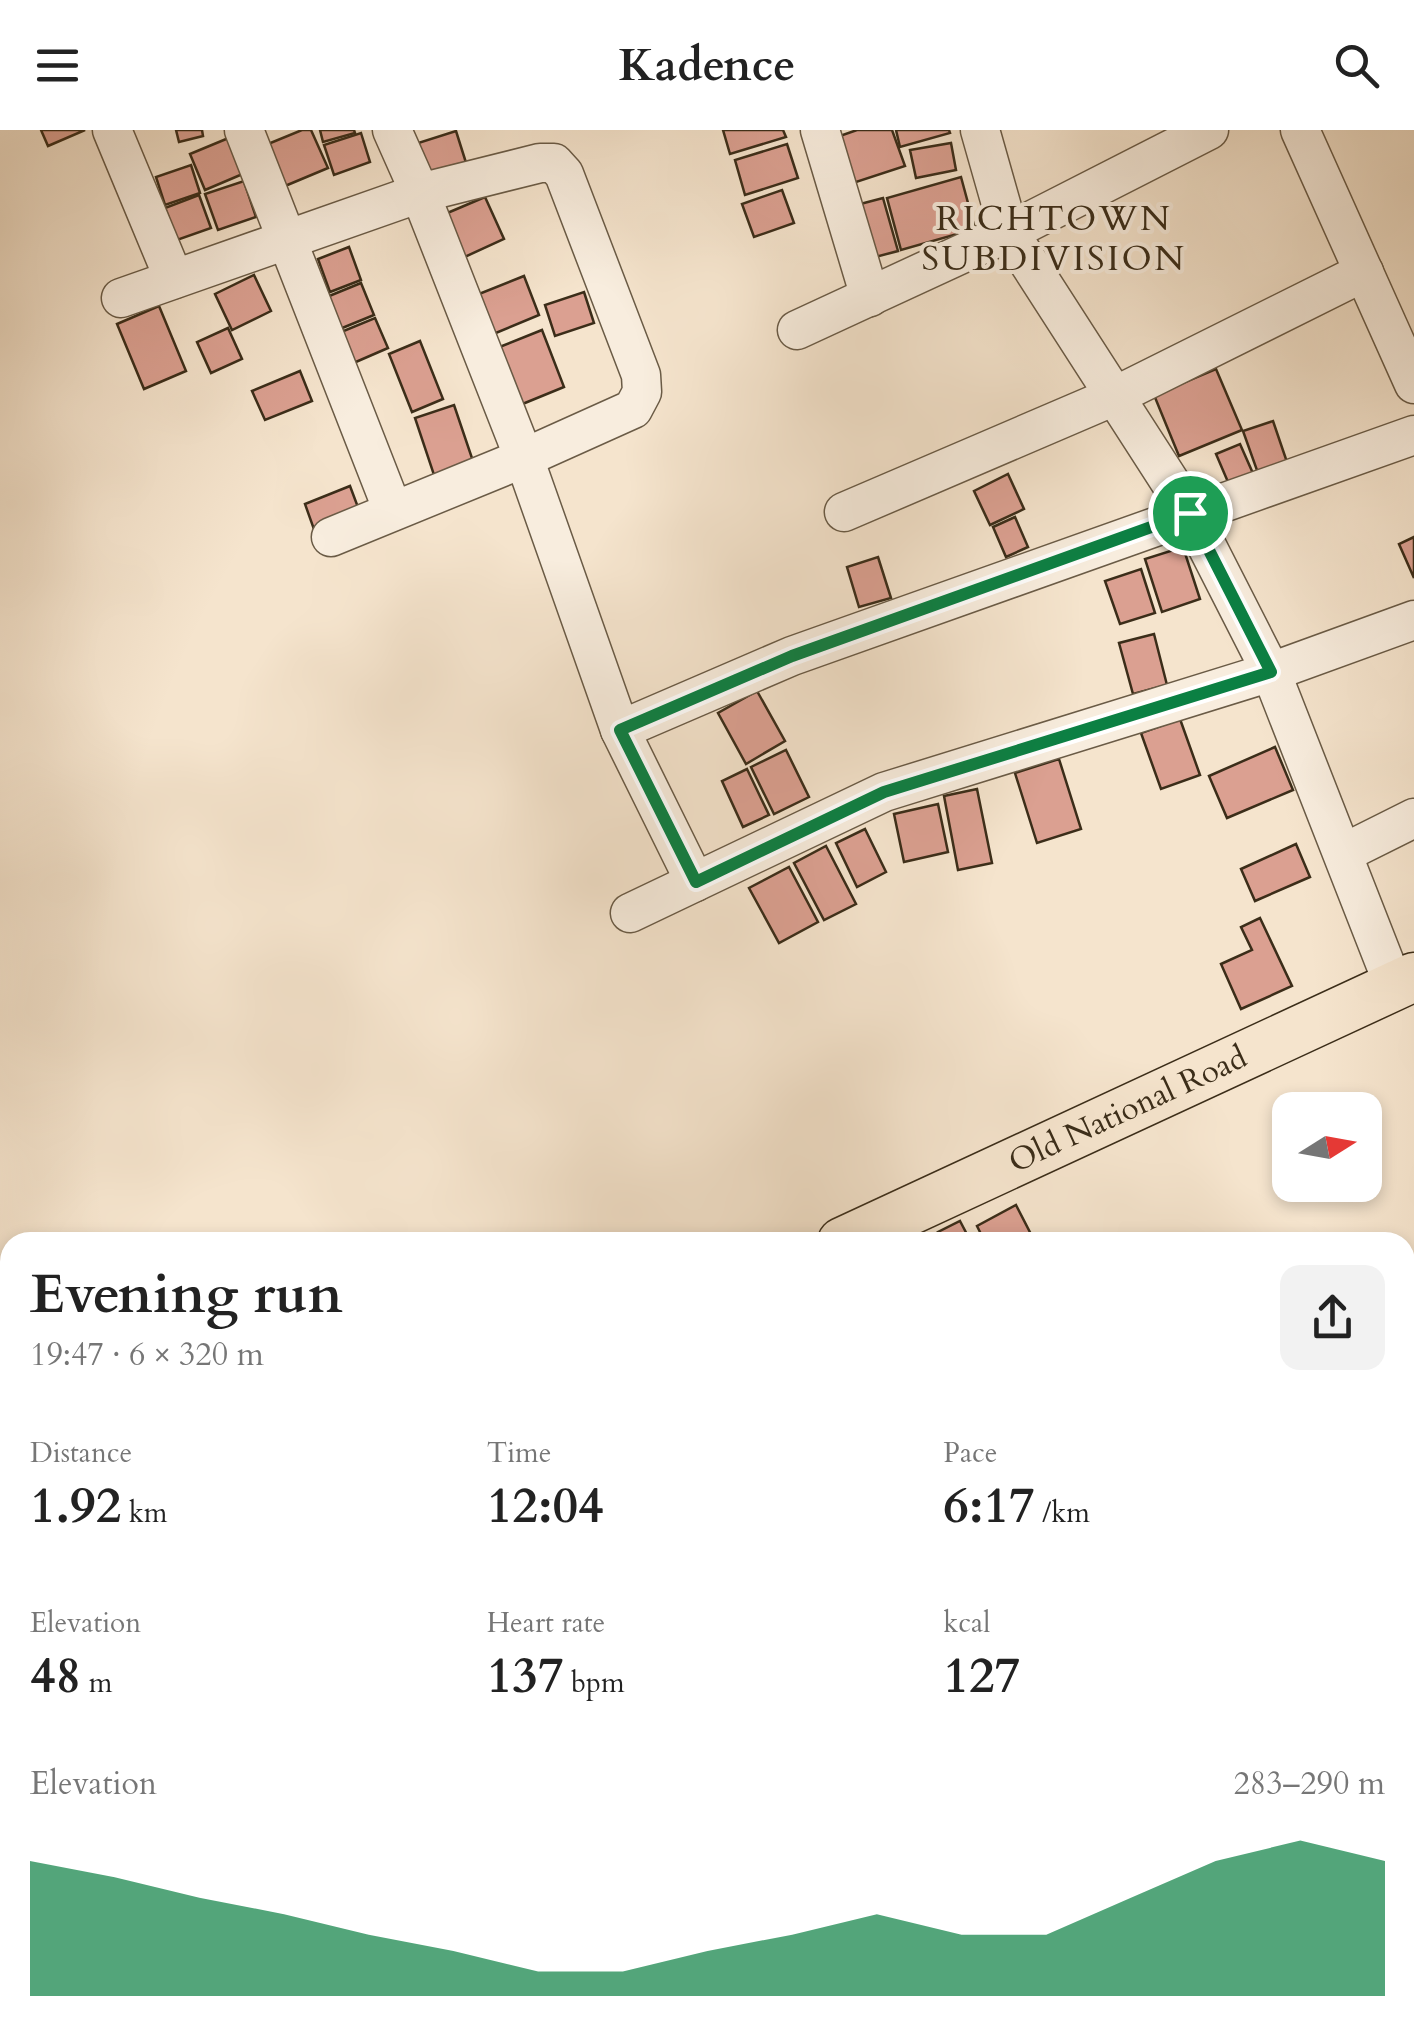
<!DOCTYPE html>
<html lang="en">
<head>
<meta charset="utf-8">
<style>
	body { margin:0; font-family:Cardo,serif; background:#f2f2f2; color:#222; height:100vh; display:flex; flex-direction:column; font-size:38px; white-space:nowrap }
	* { box-sizing:border-box; margin:0 }
	p { font-size:32px; color:#767676 }
	.icon { flex:none; width:55px; height:55px; fill:none; stroke:currentColor; stroke-width:2; stroke-linecap:round; stroke-linejoin:round }
	.map { position:relative; flex:1; overflow:hidden }
	.panel { position:absolute; left:0px; top:1102px; width:1415px; height:812px; display:flex; flex-direction:column; background:#fff; border-radius:30px 30px 0 0; box-shadow:0 5px 15px #0003 }
	.panel>* { flex:none }
	.needle { width:65px; rotate:79deg }
	.buttons { position:absolute; left:1272px; top:962px; display:grid; gap:20px }
	.buttons a { display:grid; place-items:center; width:110px; height:110px; border-radius:20px; background:#fff; box-shadow:0 5px 15px #0003; font-size:50px }
	.pin { position:absolute; display:grid; place-items:center; width:85px; height:85px; color:#fff; margin:-42px; border:5px solid #fff; border-radius:50%; box-shadow:0 2px 10px #0007 }
	.round { display:grid; place-items:center; flex:none; width:105px; height:105px; border-radius:20px; background:#f2f2f2 }
	.headline { display:flex; align-items:center; justify-content:space-between; height:170px; padding:0 30px }
	h1 { font-size:55px; font-weight:700; line-height:75px }
	.metrics { display:grid; grid-template-columns:repeat(3,1fr); gap:15px; height:170px; padding:10px 30px }
	.metrics div { display:grid; align-content:center }
	.metrics b { font-size:50px; font-weight:700 }
	.metrics small { font-size:28px; font-weight:400 }
	.metrics p { font-size:28px }
	.chart { height:280px; padding:20px 30px }
	.chart p { display:flex; justify-content:space-between }
	.chart svg { width:100%; height:180px; margin-top:10px; fill:#0b8043; opacity:.7 }
	header { display:flex; justify-content:space-between; align-items:center; height:130px; padding:0 30px; background:#fff; font-size:45px; font-weight:700 }
	.map>svg:first-child { display:block }
	.lines { fill:none; stroke-linecap:round; stroke-linejoin:round }
	.river { stroke:#9cbeb9; stroke-width:58 }
	.building { fill:#dba091; stroke:#3b2d19; stroke-width:2.5 }
	.minor-casing { stroke:#6a5b46; stroke-width:41 }
	.major-casing { stroke:#3b2d19; stroke-width:51 }
	.minor { stroke:#f8edde; stroke-width:38 }
	.major { stroke:#f5e4cd; stroke-width:48 }
	.route-casing { stroke:#fff; stroke-width:20 }
	.route { stroke:#0b8043; stroke-width:12 }
	.labels { text-anchor:middle; dominant-baseline:central; stroke-width:8; stroke-linejoin:round; paint-order:stroke }
	.street-label { font-size:32px; fill:#3b2d19; stroke:#f8edde }
	.neighbourhood-label { font-size:35px; letter-spacing:2.5px; fill:#3b2d19; stroke:#f8edde }
</style>
</head>
<body>
<header><svg class="icon" aria-label="menu" viewBox="0 0 24 24"><path d="M4 6h16M4 12h16M4 18h16"/></svg>Kadence<svg class="icon" aria-label="search" viewBox="0 0 24 24"><circle cx="10" cy="10" r="6"/><path d="M15 15l6 6"/></svg></header>
<div class="map">
<svg width="1414" height="1914" viewBox="0 0 1414 1914">
	<rect width="100%" height="100%" fill="#f5e4cd"/>
	<filter id="stains"><feTurbulence type="fractalNoise" baseFrequency=".002" numOctaves="4"/><feColorMatrix values="0 0 0 0 .2 0 0 0 0 .09 0 0 0 0 .02 0 0 0 .5 -.17"/></filter>
	<radialGradient id="worn" r=".72"><stop offset=".6" stop-color="#630" stop-opacity="0"/><stop offset="1" stop-color="#630" stop-opacity=".3"/></radialGradient>
	<g class="lines">
		<path class="river" d="M933,1905L939,1914"/>
	</g>
	<g class="building">
		<path d="M41,0H85L48,16Z"/>
		<path d="M176,0H202L203,6L179,12Z"/>
		<path d="M302,0H311L328,38L285,56L268,14Z"/>
		<path d="M320,0H354L355,3L323,12Z"/>
		<path d="M723,0H783L786,7L730,24Z"/>
		<path d="M857,0H892L905,36L850,54L834,8Z"/>
		<path d="M896,0H949L950,3L900,17Z"/>
		<path d="M456,1L468,39L426,52L415,14Z"/>
		<path d="M361,3L370,32L334,45L324,15Z"/>
		<path d="M231,7L245,43L205,60L190,24Z"/>
		<path d="M951,13L956,40L916,48L910,20Z"/>
		<path d="M787,14L798,48L745,65L735,30Z"/>
		<path d="M191,35L200,63L165,75L156,47Z"/>
		<path d="M961,47L975,99L901,120L887,68Z"/>
		<path d="M244,51L256,87L218,100L205,64Z"/>
		<path d="M782,60L794,93L754,107L742,74Z"/>
		<path d="M199,65L211,98L177,110L165,78Z"/>
		<path d="M485,67L504,109L458,130L438,87Z"/>
		<path d="M883,68L898,121L864,130L849,77Z"/>
		<path d="M349,117L361,150L330,162L318,129Z"/>
		<path d="M254,145L271,181L232,200L215,164Z"/>
		<path d="M524,146L539,185L486,207L469,168Z"/>
		<path d="M361,153L374,185L330,203L317,171Z"/>
		<path d="M584,162L594,193L555,206L545,175Z"/>
		<path d="M159,176L186,241L144,259L117,194Z"/>
		<path d="M375,188L388,218L342,238L329,207Z"/>
		<path d="M228,198L242,229L211,243L197,212Z"/>
		<path d="M542,200L564,257L520,275L497,218Z"/>
		<path d="M420,211L443,269L412,282L389,224Z"/>
		<path d="M1216,239L1242,300L1179,326L1154,265Z"/>
		<path d="M300,241L312,271L265,290L252,261Z"/>
		<path d="M454,275L476,340L437,354L415,288Z"/>
		<path d="M1273,291L1288,335L1259,346L1243,301Z"/>
		<path d="M1240,314L1255,348L1231,359L1216,324Z"/>
		<path d="M1008,344L1024,379L990,395L974,361Z"/>
		<path d="M350,356L362,388L316,405L305,374Z"/>
		<path d="M1015,387L1028,417L1006,427L993,397Z"/>
		<path d="M1414,407V448L1399,414Z"/>
		<path d="M1183,417L1200,469L1162,482L1145,429Z"/>
		<path d="M878,427L891,468L859,477L847,437Z"/>
		<path d="M1141,439L1155,483L1120,494L1105,451Z"/>
		<path d="M1154,504L1167,555L1133,564L1119,513Z"/>
		<path d="M757,561L785,611L746,634L718,583Z"/>
		<path d="M1180,589L1200,645L1161,659L1141,603Z"/>
		<path d="M1275,617L1293,660L1227,688L1209,646Z"/>
		<path d="M786,620L809,667L774,684L751,637Z"/>
		<path d="M1059,629L1081,699L1037,713L1015,643Z"/>
		<path d="M747,639L769,685L743,697L722,651Z"/>
		<path d="M977,659L992,733L958,740L944,666Z"/>
		<path d="M938,674L948,722L904,732L894,684Z"/>
		<path d="M865,699L886,742L857,757L836,713Z"/>
		<path d="M1296,714L1310,747L1255,771L1241,739Z"/>
		<path d="M826,716L856,774L824,790L794,733Z"/>
		<path d="M789,737L818,792L779,813L749,758Z"/>
		<path d="M1260,788L1292,856L1241,879L1221,834L1252,820L1241,797Z"/>
		<path d="M1016,1075L1035,1112H985L977,1096Z"/>
		<path d="M960,1091L971,1112H944L938,1102Z"/>
		<path d="M553,1905H612L617,1914H558Z"/>
	</g>
	<g class="lines">
		<defs>
			<g id="minor">
				<path d="M112,0L174,149"/>
				<path d="M244,0L393,381"/>
				<path d="M392,0L420,63L524,328L620,600L695,752"/>
				<path d="M820,0L870,167"/>
				<path d="M980,0L1009,102L1190,383L1271,542L1394,856"/>
				<path d="M1300,0L1414,254"/>
				<path d="M121,168L420,63L540,33H554L564,44L641,245L642,262L633,279L524,328L331,407"/>
				<path d="M797,200L1009,102L1209,0"/>
				<path d="M844,382L1117,265L1364,142"/>
				<path d="M620,600L792,526L1414,305"/>
				<path d="M1344,723L1414,688"/>
				<path d="M630,783L884,662L1271,542L1414,490"/>
				<path d="M0,1710L10,1706"/>
				<path d="M0,1902L10,1897"/>
				<path d="M229,1905L234,1914"/>
				<path d="M410,1914L430,1905"/>
				<path d="M841,1914L861,1905L866,1914"/>
			</g>
			<g id="major">
				<path id="s1" d="M842,1112L1414,847"/>
				<path d="M0,1504L10,1500"/>
			</g>
		</defs>
		<use href="#minor" class="minor-casing"/>
		<use href="#major" class="major-casing"/>
		<use href="#minor" class="minor"/>
		<use href="#major" class="major"/>
	</g>
	<g class="lines">
		<defs>
			<path id="route" d="M1190,383L1271,542L884,662L696,752L620,600L792,526Z"/>
		</defs>
		<use href="#route" class="route-casing"/>
		<use href="#route" class="route"/>
	</g>
	<g class="labels">
		<g class="street-label">
			<text stroke="none"><textPath href="#s1" startOffset="315">Old National Road</textPath></text>
		</g>
		<g class="neighbourhood-label">
			<text x="1054" y="89">RICHTOWN<tspan x="1054" dy="40">SUBDIVISION</tspan></text>
		</g>
	</g>
	<rect width="100%" height="100%" filter="url(#stains)"/>
	<rect width="100%" height="100%" fill="url(#worn)"/>
</svg>
<div class="buttons">
<a><svg class="needle" viewBox="-14 -14 28 28"><path d="M0-13l5 13h-10z" fill="#e53935"/><path d="M0 13l5-13h-10z" fill="#767676"/></svg></a>
</div>
<div class="pin" style="left:1190px;top:383px;background:#1e9e55"><svg class="icon" aria-label="arrive" viewBox="0 0 24 24"><path d="M6 21V4h12l-3 4 3 4H6"/></svg></div>
<section class="panel">
<div class="headline"><div><h1>Evening run</h1><p>19:47 · 6 × 320 m</p></div><a class="round"><svg class="icon" aria-label="share" viewBox="0 0 24 24"><path d="M12 15V3M7 8l5-5 5 5M5 13v7h14v-7"/></svg></a></div>
<div class="metrics">
<div><p>Distance</p><b>1.92<small> km</small></b></div>
<div><p>Time</p><b>12:04</b></div>
<div><p>Pace</p><b>6:17<small> /km</small></b></div>
</div>
<div class="metrics">
<div><p>Elevation</p><b>48<small> m</small></b></div>
<div><p>Heart rate</p><b>137<small> bpm</small></b></div>
<div><p>kcal</p><b>127</b></div>
</div>
<div class="chart"><p><span>Elevation</span>283–290 m</p>
<svg viewBox="0 0 160 44" preserveAspectRatio="none"><path d="M0 44V11L10 15L20 20L30 24L40 29L50 33L60 38L70 38L80 33L90 29L100 24L110 29L120 29L130 20L140 11L150 6L160 11V44z"/></svg>
</div>
</section>
</div>
</body>
</html>
